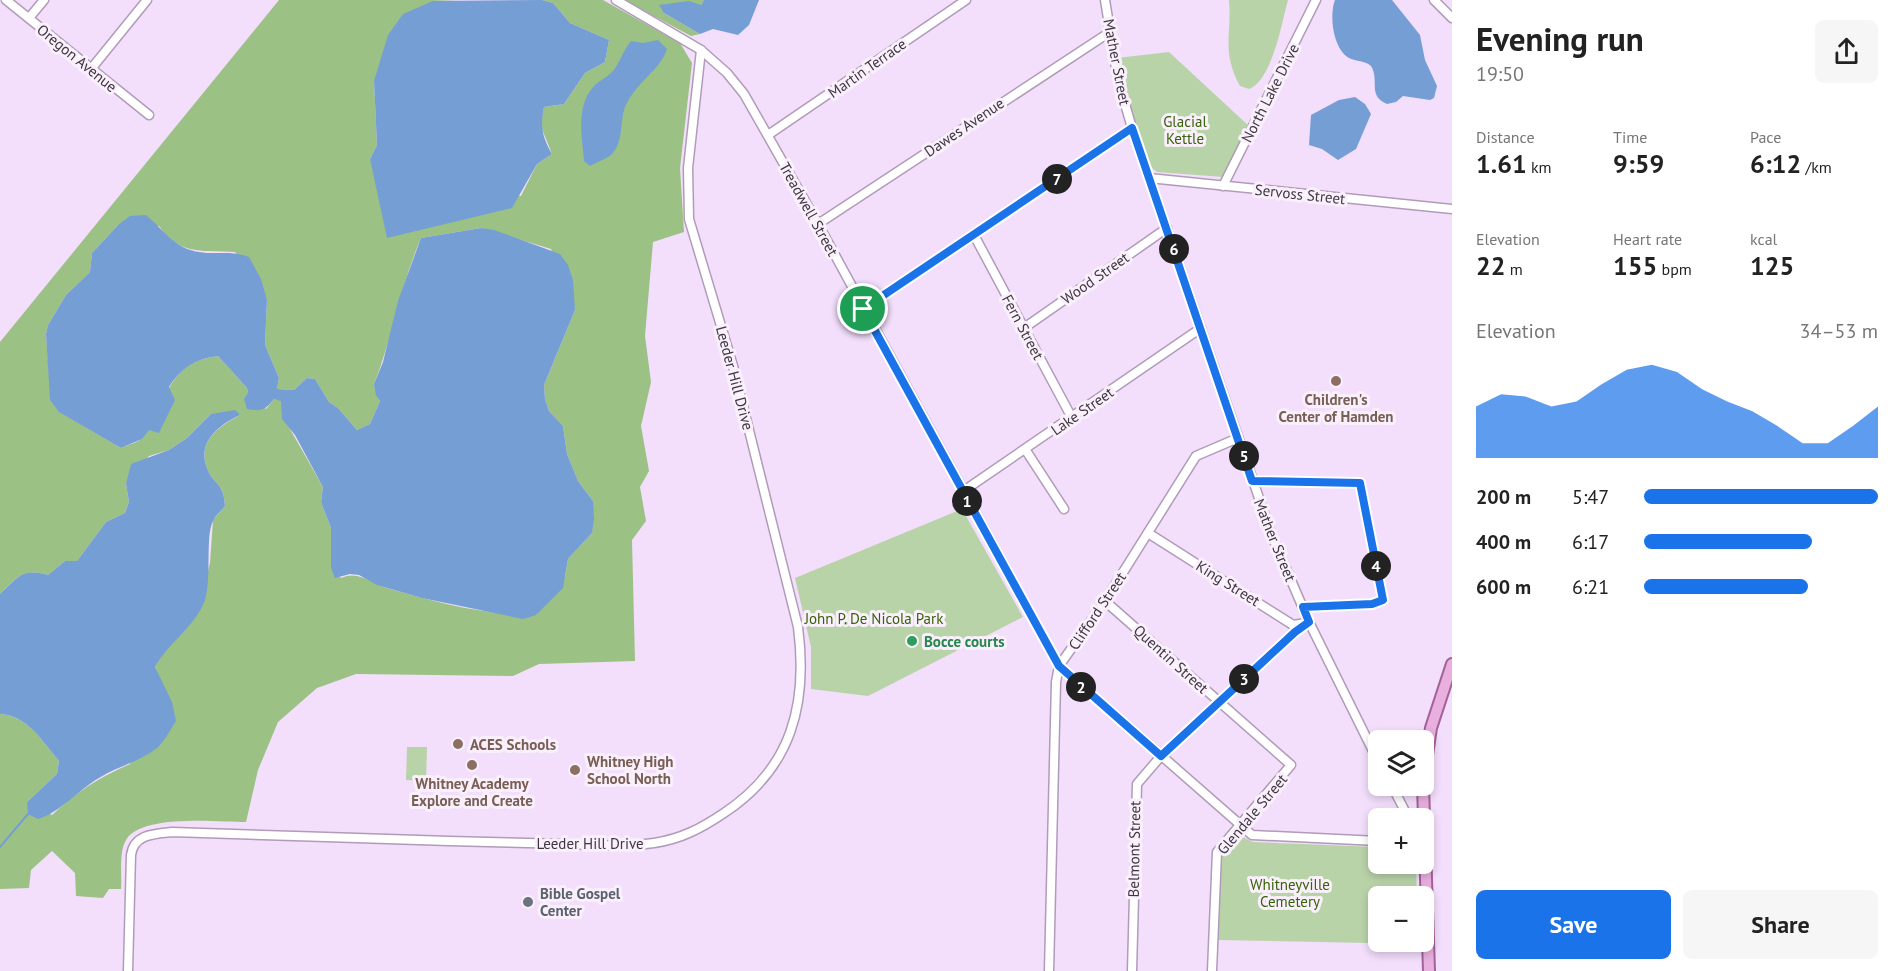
<!DOCTYPE html>
<html lang="en">
<head>
<meta charset="utf-8">
<style>
	body { margin:0; font-family:"PT Sans",sans-serif; background:#f6f6f6; color:#222; height:100vh; display:flex; flex-direction:column; font-size:22px; white-space:nowrap }
	* { box-sizing:border-box; margin:0 }
	p { font-size:20px; color:#767676 }
	.icon { flex:none; width:33px; height:33px; fill:none; stroke:currentColor; stroke-width:2; stroke-linecap:round; stroke-linejoin:round }
	.map { position:relative; flex:1; overflow:hidden }
	.details { display:flex; flex-direction:column; background:#fff; width:450px }
	.details>* { flex:none }
	.tools { position:absolute; left:1368px; top:730px; display:grid; gap:12px }
	.tools a { display:grid; place-items:center; width:66px; height:66px; border-radius:9px; background:#fff; box-shadow:0 3px 9px #0003; font-size:30px }
	.pin { position:absolute; display:grid; place-items:center; width:51px; height:51px; color:#fff; margin:-26px; border:3px solid #fff; border-radius:50%; box-shadow:0 2px 6px #0007 }
	.km { position:absolute; width:30px; height:30px; margin:-15px; border-radius:50%; background:#222; color:#fff; font-size:16px; line-height:30px; text-align:center }
	.round { display:grid; place-items:center; flex:none; width:63px; height:63px; border-radius:9px; background:#f6f6f6 }
	.summary { display:flex; align-items:center; justify-content:space-between; height:102px; padding:0 24px }
	h1 { font-size:33px; font-weight:800; line-height:45px }
	.metrics { display:grid; grid-template-columns:repeat(3,1fr); gap:9px; height:102px; padding:6px 24px }
	.metrics div { display:grid; align-content:center }
	.metrics b { font-size:26px; font-weight:800 }
	.metrics small { font-size:16px; font-weight:400 }
	.metrics p { font-size:16px }
	.chart { height:168px; padding:12px 24px }
	.chart p { display:flex; justify-content:space-between }
	.chart svg { width:100%; height:108px; margin-top:6px; fill:#1a73e8; opacity:.7 }
	.action { display:flex; gap:12px; margin-top:auto; padding:12px 24px }
	.action a { flex:1; height:69px; border-radius:9px; background:#1a73e8; color:#fff; font-size:24px; font-weight:800; line-height:69px; text-align:center }
	.action a+a { background:#f6f6f6; color:#222 }
	ul { padding:0 24px; list-style:none; font-size:20px }
	li { display:grid; grid-template-columns:96px 72px 1fr; align-items:center; height:45px }
	li i { height:15px; border-radius:8px; background:#1a73e8 }
	main { display:flex; flex:1; min-height:0 }
	.map>svg:first-child { display:block }
	.green { fill:#b9d3a9 }
	.forest { fill:#9cc184; fill-rule:evenodd }
	.water { fill:#759ed5 }
	.lines { fill:none; stroke-linecap:round; stroke-linejoin:round }
	.stream { stroke:#759ed5; stroke-width:2 }
	.minor-casing { stroke:#b09cb8; stroke-width:11 }
	.major-casing { stroke:#a3629a; stroke-width:14 }
	.minor { stroke:#fff; stroke-width:8 }
	.major { stroke:#e9afdf; stroke-width:10 }
	.route-casing { stroke:#fff; stroke-width:12 }
	.route { stroke:#1a73e8; stroke-width:8 }
	.education-dot { fill:#8d6e63; stroke:#f9f0fc; stroke-width:2 }
	.leisure-dot { fill:#2e9e5b; stroke:#f9f0fc; stroke-width:2 }
	.worship-dot { fill:#6b7280; stroke:#f9f0fc; stroke-width:2 }
	.labels { text-anchor:middle; dominant-baseline:central; stroke-width:6; stroke-linejoin:round; paint-order:stroke }
	.street-label { font-size:15px; fill:#3e3641; stroke:#f9f0fc }
	.park-label { font-size:15px; fill:#376209; stroke:#f9f0fc }
	.education-label { font-size:15px; font-weight:bold; fill:#785e54; stroke:#f9f0fc }
	.leisure-label { font-size:15px; font-weight:bold; fill:#27864d; stroke:#f9f0fc; text-anchor:start }
	.worship-label { font-size:15px; font-weight:bold; fill:#5b616d; stroke:#f9f0fc; text-anchor:start }
</style>
</head>
<body>
<main>
<div class="map">
<svg width="1452" height="971" viewBox="0 0 1452 971">
	<rect width="100%" height="100%" fill="#f3defc"/>
	<g class="green">
		<path d="M1229,0H1288C1282,22 1272,81 1249,89L1240,86C1221,51 1232,34 1229,0Z"/>
		<path d="M1169,52L1250,127L1223,177L1157,172L1152,168L1128,102L1117,58Z"/>
		<path d="M962,509L1023,617L868,696L811,689V647L795,578Z"/>
		<path d="M407,747H427L426,781L406,780Z"/>
		<path d="M1238,835L1253,842L1378,847V864H1416L1417,897H1378V942L1419,944L1217,940L1220,856Z"/>
	</g>
	<g class="forest">
		<path d="M279,0H458L433,1L374,81L377,145L370,159L521,196L537,164L552,154L540,124L544,107L564,104L585,73L605,62L609,40L570,23L553,3L542,0H603L680,43L692,63L680,168L684,232L653,242L645,336L651,382L641,426L649,471L640,487L646,521L632,540L635,661L539,664L513,676L356,674L317,688L278,722L258,770L246,822C219,822 137,813 125,842C119,854 122,875 121,889H109L103,898L76,896L75,873L52,851L31,870L29,888L0,889V714C27,715 43,742 59,761L57,774L27,802L52,815C76,792 100,777 130,764L162,685L155,667L164,649L197,614L210,563L213,520L225,506C224,481 211,484 206,465C198,439 222,425 240,415L211,414L187,438L169,450L149,456L126,484L129,502L125,513L106,522L77,561H65L48,575C22,568 18,577 0,594V342ZM118,225L159,226C180,256 203,250 235,252L267,300L265,345L279,378L277,389L294,390L307,378L315,379L329,402L338,408L357,430L370,424L380,401L374,384C393,336 400,287 421,238L481,228L551,249L575,310L544,385L545,399L549,411L563,426L567,454L578,481L593,501L592,533L568,559L565,577L536,615C484,615 438,603 387,588C370,583 359,570 341,578L331,568V528L321,502L323,487L286,422L282,412L284,405L281,400L274,399L266,409L248,393L247,388L218,356C162,363 170,406 142,438C138,443 127,445 121,448L60,412L49,373L46,334L48,325L66,295L90,272L92,253Z"/>
		<path d="M624,0H704L701,5L664,13L700,34L691,36Z"/>
	</g>
	<g class="water">
		<path d="M542,0L553,3L570,23L609,40L605,62L585,73L564,104L544,107C540,125 542,137 552,154L537,164L512,208L387,238L370,159L377,145L374,81L388,35L403,14L433,1Z"/>
		<path d="M704,0H759L749,25L738,35L713,29L700,34L664,13L659,5L689,1L701,5Z"/>
		<path d="M1335,0H1392L1420,35L1425,60L1437,86L1434,98L1430,100L1403,96L1396,102L1387,104C1367,95 1380,81 1371,66C1364,60 1357,62 1349,58C1333,49 1329,15 1335,0Z"/>
		<path d="M658,40L667,49C661,70 632,85 624,110C620,124 623,144 611,155C606,159 597,162 590,166L584,161C582,135 575,104 596,84C601,80 607,77 611,73C618,67 622,52 631,41L643,43Z"/>
		<path d="M1355,97L1365,104L1371,114L1356,149L1338,160L1322,149L1309,145L1311,115L1339,100Z"/>
		<path d="M146,215C163,229 175,249 199,252C217,255 230,250 249,257L261,279L267,300L265,345L279,378L277,389L294,390L307,378L315,379L329,402L338,408L357,430L370,424L380,401L376,395L374,384L383,362L398,301L421,238L481,228L494,230L560,254L568,265L573,280L575,310L544,385L545,399L549,411L563,426L567,454L578,481L593,501L594,519L592,533L568,559L563,588L536,615L523,619L422,598L377,585L359,575L350,574L335,578L331,568V528L321,502L323,487L295,435L282,419L281,401L274,399C265,410 262,412 247,409L244,399L248,393L247,388L218,356C196,358 180,369 169,387L175,400L159,433L149,430L142,439L121,448L59,412L50,400L46,334L48,325L66,295L90,272L92,253L118,225L130,216Z"/>
		<path d="M235,410L240,415C221,424 198,440 206,465C211,484 224,481 225,506C221,511 215,516 213,521C205,537 212,577 205,600C196,626 168,643 155,667L172,702L176,721C170,730 165,741 157,748C139,762 118,766 99,778C78,790 61,812 38,819L28,814L27,802L57,774L59,761C43,742 27,715 0,714V594C19,577 21,568 48,575L65,561H77L106,522L125,513L129,502L126,484L131,464L169,450L187,438L211,414Z"/>
	</g>
	<g class="lines">
		<path class="stream" d="M0,847L28,814"/>
		<defs>
			<g id="minor">
				<path d="M6,0L149,115"/>
				<path d="M616,0L701,50L727,73L744,94L818,224L1059,666L1252,835L1378,841"/>
				<path d="M1105,0L1118,80L1132,128L1272,536L1309,622L1378,761"/>
				<path d="M1434,0L1452,18"/>
				<path d="M29,18L44,0"/>
				<path d="M91,69L147,0"/>
				<path d="M768,135L966,0"/>
				<path d="M1149,178L1452,209"/>
				<path d="M1223,186L1316,0"/>
				<path d="M818,224L1110,32"/>
				<path d="M974,235L1072,418"/>
				<path d="M863,309L1132,128"/>
				<path d="M1024,328L1167,228"/>
				<path d="M1025,449L1064,509"/>
				<path d="M1252,481L1360,483L1383,600L1372,604L1303,607"/>
				<path d="M962,492L1201,328"/>
				<path d="M1148,533L1293,625L1306,623"/>
				<path d="M1105,601L1291,765L1217,852L1212,971"/>
				<path d="M1392,786L1409,819"/>
				<path d="M1395,791L1417,786"/>
				<path d="M128,971L131,855C134,834 154,834 172,832C264,835 357,838 449,841C488,842 528,843 567,844C596,845 625,847 654,843C681,839 702,828 724,813C792,768 808,704 798,627L733,366L689,219L688,168L701,50"/>
				<path d="M1049,971L1056,682L1059,666L1105,601L1196,456L1238,438"/>
				<path d="M1132,971L1137,784L1161,756L1295,632L1309,622"/>
			</g>
			<g id="major">
				<path d="M1424,775L1431,728L1452,664"/>
				<path d="M1423,786L1429,971"/>
			</g>
		</defs>
		<use href="#minor" class="minor-casing"/>
		<use href="#major" class="major-casing"/>
		<use href="#minor" class="minor"/>
		<use href="#major" class="major"/>
	</g>
	<g class="lines">
		<defs>
			<path id="route" d="M1132,128L1252,481L1360,483L1383,600L1372,604L1303,607L1309,622L1295,632L1161,756L1059,666L863,309Z"/>
		</defs>
		<use href="#route" class="route-casing"/>
		<use href="#route" class="route"/>
	</g>
	<g class="education-dot">
		<circle cx="1336" cy="381" r="6"/>
		<circle cx="458" cy="744" r="6"/>
		<circle cx="472" cy="765" r="6"/>
		<circle cx="575" cy="770" r="6"/>
	</g>
	<circle class="leisure-dot" cx="912" cy="641" r="6"/>
	<circle class="worship-dot" cx="528" cy="902" r="6"/>
	<g class="labels">
		<g class="street-label">
			<text transform="translate(77 58) rotate(39)">Oregon Avenue</text>
			<text transform="translate(1117 62) rotate(79)">Mather Street</text>
			<text transform="translate(867 68) rotate(-35)">Martin Terrace</text>
			<text transform="translate(1270 93) rotate(-63)">North Lake Drive</text>
			<text transform="translate(964 127) rotate(-34)">Dawes Avenue</text>
			<text transform="translate(1300 194) rotate(6)">Servoss Street</text>
			<text transform="translate(809 209) rotate(61)">Treadwell Street</text>
			<text transform="translate(1095 278) rotate(-35)">Wood Street</text>
			<text transform="translate(1023 327) rotate(62)">Fern Street</text>
			<text transform="translate(735 378) rotate(75)">Leeder Hill Drive</text>
			<text transform="translate(1082 411) rotate(-35)">Lake Street</text>
			<text transform="translate(1275 540) rotate(68)">Mather Street</text>
			<text transform="translate(1228 583) rotate(32)">King Street</text>
			<text transform="translate(1097 611) rotate(-56)">Clifford Street</text>
			<text transform="translate(1171 659) rotate(42)">Quentin Street</text>
			<text transform="translate(1252 814) rotate(-50)">Glendale Street</text>
			<text x="590" y="843">Leeder Hill Drive</text>
			<text transform="translate(1134 849) rotate(-89)">Belmont Street</text>
		</g>
		<g class="park-label">
			<text x="1185" y="121">Glacial<tspan x="1185" dy="17">Kettle</tspan></text>
			<text x="874" y="618">John P. De Nicola Park</text>
			<text x="1290" y="884">Whitneyville<tspan x="1290" dy="17">Cemetery</tspan></text>
		</g>
		<g class="education-label">
			<text x="1336" y="399">Children's<tspan x="1336" dy="17">Center of Hamden</tspan></text>
			<text x="470" y="744" text-anchor="start">ACES Schools</text>
			<text x="587" y="761" text-anchor="start">Whitney High<tspan x="587" dy="17">School North</tspan></text>
			<text x="472" y="783">Whitney Academy<tspan x="472" dy="17">Explore and Create</tspan></text>
		</g>
		<g class="leisure-label">
			<text x="924" y="641">Bocce courts</text>
		</g>
		<g class="worship-label">
			<text x="540" y="893">Bible Gospel<tspan x="540" dy="17">Center</tspan></text>
		</g>
	</g>
</svg>
<div class="tools">
<a><svg class="icon" aria-label="layers" viewBox="0 0 24 24"><path d="M12 4l9 5-9 5-9-5zM3 14l9 5 9-5"/></svg></a>
<a>+</a>
<a>−</a>
</div>
<div class="pin" style="left:863px;top:309px;background:#1e9e55"><svg class="icon" aria-label="arrive" viewBox="0 0 24 24"><path d="M6 21V4h12l-3 4 3 4H6"/></svg></div>
<b class="km" style="left:967px;top:501px">1</b>
<b class="km" style="left:1081px;top:687px">2</b>
<b class="km" style="left:1244px;top:679px">3</b>
<b class="km" style="left:1376px;top:566px">4</b>
<b class="km" style="left:1244px;top:456px">5</b>
<b class="km" style="left:1174px;top:249px">6</b>
<b class="km" style="left:1057px;top:179px">7</b>
</div>
<section class="details">
<div class="summary"><div><h1>Evening run</h1><p>19:50</p></div><a class="round"><svg class="icon" aria-label="share" viewBox="0 0 24 24"><path d="M12 15V3M7 8l5-5 5 5M5 13v7h14v-7"/></svg></a></div>
<div class="metrics">
<div><p>Distance</p><b>1.61<small> km</small></b></div>
<div><p>Time</p><b>9:59</b></div>
<div><p>Pace</p><b>6:12<small> /km</small></b></div>
</div>
<div class="metrics">
<div><p>Elevation</p><b>22<small> m</small></b></div>
<div><p>Heart rate</p><b>155<small> bpm</small></b></div>
<div><p>kcal</p><b>125</b></div>
</div>
<div class="chart"><p><span>Elevation</span>34–53 m</p>
<svg viewBox="0 0 160 44" preserveAspectRatio="none"><path d="M0 44V23L10 18L20 19L30 23L40 21L50 14L60 8L70 6L80 9L90 16L100 21L110 25L120 31L130 38L140 38L150 31L160 23V44z"/></svg>
</div>
<ul>
<li><b>200 m</b>5:47<i style="width:100%"></i></li>
<li><b>400 m</b>6:17<i style="width:72%"></i></li>
<li><b>600 m</b>6:21<i style="width:70%"></i></li>
</ul>
<div class="action"><a>Save</a><a>Share</a></div>
</section>
</main>
</body>
</html>
